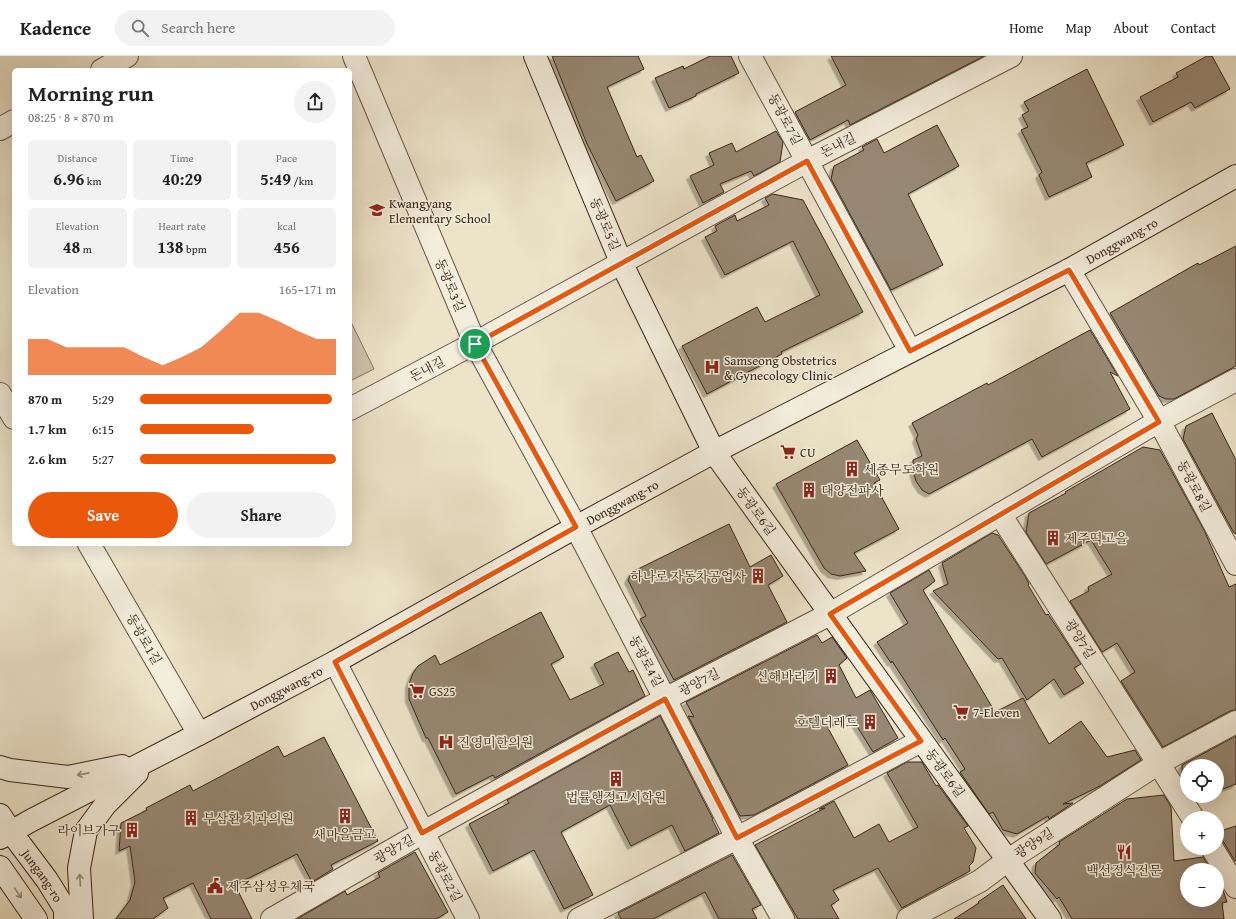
<!DOCTYPE html>
<html lang="en">
<head>
<meta charset="utf-8">
<style>
	body { margin:0; font-family:"Gentium Book Plus","Noto Serif KR",serif; background:#f2f2f2; color:#222; height:100vh; display:flex; flex-direction:column; font-size:15px; white-space:nowrap }
	* { box-sizing:border-box; margin:0 }
	p { font-size:13px; color:#767676 }
	.icon { flex:none; width:22px; height:22px; fill:none; stroke:currentColor; stroke-width:2; stroke-linecap:round; stroke-linejoin:round }
	.map { position:relative; flex:1; overflow:hidden }
	.sheet { position:absolute; left:12px; top:12px; width:340px; height:478px; display:flex; flex-direction:column; background:#fff; border-radius:6px; box-shadow:0 4px 16px #0002 }
	.sheet>* { flex:none }
	.buttons { position:absolute; left:1180px; top:703px; display:grid; gap:8px }
	.buttons a { display:grid; place-items:center; width:44px; height:44px; border-radius:50%; background:#fff; box-shadow:0 4px 16px #0002; font-size:20px }
	.pin { position:absolute; display:grid; place-items:center; width:34px; height:34px; color:#fff; margin:-17px; border:2px solid #fff; border-radius:50%; box-shadow:0 1px 4px #0007 }
	.round { display:grid; place-items:center; flex:none; width:42px; height:42px; border-radius:21px; background:#f2f2f2 }
	.overview { display:flex; align-items:center; justify-content:space-between; height:68px; padding:0 16px }
	h1 { font-size:22px; font-weight:700; line-height:30px }
	.figures { display:grid; grid-template-columns:repeat(3,1fr); gap:6px; height:68px; padding:4px 16px }
	.figures div { display:grid; align-content:center; border-radius:6px; background:#f2f2f2; text-align:center }
	.figures b { font-size:17px; font-weight:700 }
	.figures small { font-size:11px; font-weight:400 }
	.figures p { font-size:11px }
	.chart { height:112px; padding:8px 16px }
	.chart p { display:flex; justify-content:space-between }
	.chart svg { width:100%; height:72px; margin-top:4px; fill:#ea580c; opacity:.7 }
	.button { display:flex; gap:8px; margin-top:auto; padding:8px 16px }
	.button a { flex:1; height:46px; border-radius:24px; background:#ea580c; color:#fff; font-size:16px; font-weight:700; line-height:46px; text-align:center }
	.button a+a { background:#f2f2f2; color:#222 }
	ul { padding:0 16px; list-style:none; font-size:13px }
	li { display:grid; grid-template-columns:64px 48px 1fr; align-items:center; height:30px }
	li i { height:10px; border-radius:5px; background:#ea580c }
	header { display:flex; align-items:center; gap:24px; box-sizing:border-box; height:56px; padding:0 20px; background:#fff; border-bottom:1px solid #e0e0e0 }
	header strong { font-size:19px }
	nav { display:flex; gap:22px; margin-inline-start:auto; font-size:14px }
	.search { width:280px; height:36px; background:#f2f2f2; display:flex; align-items:center; gap:10px; box-sizing:border-box; padding:0 14px; border-radius:22px; color:#767676; font-size:15px }
	.map>svg:first-child { display:block }
	.green { fill:#cec3ab; stroke:#847460 }
	.building { fill:#978873; stroke:#3a2516; filter:url(#shadow) }
	.lines { fill:none; stroke-linecap:round; stroke-linejoin:round }
	.street-casing { stroke:#665443; stroke-width:24 }
	.secondary-casing { stroke:#3a2516; stroke-width:24 }
	.street { stroke:#f3eddc; stroke-width:22 }
	.secondary { stroke:#f3eddc; stroke-width:22 }
	.oneway { stroke:#968979 }
	.route-casing { stroke:#fff; stroke-width:8 }
	.route { stroke:#ea580c; stroke-width:5 }
	.labels { text-anchor:middle; dominant-baseline:central; stroke-width:3; stroke-linejoin:round; paint-order:stroke }
	.street-label { font-size:13px; fill:#3a2516; stroke:#f3eddc }
	.poi-label { font-size:13px; fill:#3a2516; stroke:#f3eddc; text-anchor:start }
</style>
</head>
<body>
<header>
<strong>Kadence</strong>
<div class="search"><svg class="icon" aria-label="search" viewBox="0 0 24 24"><circle cx="10" cy="10" r="6"/><path d="M15 15l6 6"/></svg>Search here</div>
<nav><a>Home</a><a>Map</a><a>About</a><a>Contact</a></nav>
</header>
<div class="map">
<svg width="1236" height="863" viewBox="0 0 1236 863">
	<defs>
		<filter id="shadow"><feDropShadow dx="-3.5" dy="3.5" stdDeviation="0" flood-color="#0004"/></filter>
	</defs>
	<rect width="100%" height="100%" fill="#ece3c9"/>
	<filter id="stains"><feTurbulence type="fractalNoise" baseFrequency=".005" numOctaves="4"/><feColorMatrix values="0 0 0 0 .2 0 0 0 0 .09 0 0 0 0 .02 0 0 0 .5 -.17"/></filter>
	<radialGradient id="worn" r=".72"><stop offset=".6" stop-color="#630" stop-opacity="0"/><stop offset="1" stop-color="#630" stop-opacity=".3"/></radialGradient>
	<path class="green" d="M350,264L374,313L350,325Z"/>
	<g class="building">
		<path d="M552,0H638L644,13L607,31L637,101L641,99L654,125L616,145L587,88Z"/>
		<path d="M710,0H731L739,17L696,38V40L669,52L655,22L683,10L684,13Z"/>
		<path d="M831,0H984L850,69L848,64L810,84L795,56L846,29Z"/>
		<path d="M1207,0H1212L1230,33L1195,52L1191,46L1153,66L1140,41L1178,21L1176,17Z"/>
		<path d="M1087,13L1124,89L1086,107L1092,121L1049,141L1039,119L1042,116L1021,74L1028,71L1022,59L1029,55L1024,46Z"/>
		<path d="M937,69L959,110L908,138L943,209L891,234L831,123L834,110L864,94L862,91L877,83L884,97Z"/>
		<path d="M776,75L783,86L780,106L754,120L751,115L720,128L724,136L703,147L690,120L714,109L709,97L732,87L736,96Z"/>
		<path d="M773,138L803,144L863,256L781,296L782,298L707,338L682,290L757,251L765,266L820,239L793,185L725,219L705,181L717,175L715,170L735,159L737,165L769,149L765,142Z"/>
		<path d="M1236,190V310L1174,343H1166L1159,340L1110,257L1198,207L1199,209Z"/>
		<path d="M1090,274L1118,320L1110,316L1130,353L1042,401L1032,383L929,438L922,434L916,425L913,415V404L922,400L916,383L918,379L912,367L987,327L988,329Z"/>
		<path d="M1212,357L1236,404V478L1234,477L1183,383L1186,370Z"/>
		<path d="M857,384L880,424L874,427L899,473L854,497L866,515L840,520L831,518L824,512L776,428Z"/>
		<path d="M1143,391L1160,394L1204,474L1229,531L1236,528V654L1230,655L1163,691L1121,625L1135,616L1117,587L1102,596L1070,545L1089,535L1088,531L1112,518L1091,484L1046,508L1026,476L1029,457L1066,437L1065,436Z"/>
		<path d="M729,468L750,511L771,499L783,520L768,529L787,566L674,624L640,563L646,560L628,524L632,516Z"/>
		<path d="M992,477L998,479L1025,520L1029,528L1028,529L1046,559L1048,558L1081,608L1074,612L1084,627L1064,639L1054,623L1027,644L1002,602L998,603L933,535L948,528L942,507Z"/>
		<path d="M929,514L935,525L923,534L995,656L1023,642L1049,688L1081,665L1107,701L1135,694L1141,704L1100,730L1063,748L1073,747L1049,763L1048,760L1017,778L1003,774L993,756L989,758L960,716L965,713L945,682L943,684L892,605L891,607L877,586L908,567L890,537Z"/>
		<path d="M541,556L564,601L551,608L570,644L604,628L594,608L618,596L629,616L633,614L645,640L495,722L493,719L456,738L428,682H426L409,643V628L413,617L418,610L435,599L440,609Z"/>
		<path d="M817,579L822,587L832,581L847,602L839,609L856,642L870,634L898,682L873,696L850,659L828,672L848,709L754,759L740,760L688,660L694,661L686,646Z"/>
		<path d="M660,660L713,763H712L719,777L685,795L672,769L631,790L610,749L561,776L593,839L564,853L534,794L493,815L469,768L509,747L507,744Z"/>
		<path d="M1236,680V728L1218,735L1217,710H1187V729L1182,721V709Z"/>
		<path d="M324,681L378,785L331,809L333,813L312,826L297,798L235,829L252,863H211L193,827L163,842L168,852L153,863H116L130,844L135,826L130,790L119,795L121,767L147,754L146,752L190,729L193,735L278,690L284,701Z"/>
		<path d="M907,706H922L936,730L938,729L968,770L964,772L976,792L973,806L969,810L970,815L902,852L878,812L833,834L839,844L831,849L839,863H798L755,789L825,752L819,753L834,745L854,782L879,768L889,786L918,771L887,717Z"/>
		<path d="M1164,739L1171,751L1174,805L1203,801L1211,814H1187V844H1217V824L1223,834L1227,846L1222,847L1224,863H1072L1059,841L1057,843L1035,817L1036,807L1060,788L1059,786L1127,743Z"/>
		<path d="M1236,770V805H1235L1223,785L1217,781V776Z"/>
		<path d="M415,796L448,856L436,863H297L345,835L347,839L380,821L378,817Z"/>
		<path d="M732,799L761,849L752,853L757,863H719L705,836L653,863H621L618,857Z"/>
		<path d="M1003,829L1026,863H954L979,847L978,846Z"/>
	</g>
	<g class="lines">
		<defs>
			<g id="street">
				<path d="M354,0L475,287L576,471L737,782L783,863"/>
				<path d="M750,0L910,295"/>
				<path d="M102,14L127,0"/>
				<path d="M0,73L14,65"/>
				<path d="M1069,214L1159,365L1236,508"/>
				<path d="M0,338L14,362"/>
				<path d="M350,353L475,287L807,105L1011,0"/>
				<path d="M1000,458L1193,762"/>
				<path d="M89,488L199,678"/>
				<path d="M335,606L468,863"/>
				<path d="M1212,792L1236,831"/>
				<path d="M272,863L422,777L665,643L830,558L1159,365L1236,324"/>
				<path d="M579,863L737,782L921,685"/>
				<path d="M908,863L980,825L1008,804L1159,707L1236,666"/>
			</g>
			<g id="secondary">
				<path d="M535,0L621,206L714,396L1050,863"/>
				<path d="M0,711L10,714L68,721L122,710"/>
				<path id="s1" d="M0,759L11,776L47,824L65,853V863"/>
				<path id="s2" d="M0,782L32,764L199,678L335,606L576,471L714,396L1069,214L1236,120"/>
				<path d="M0,811L36,863"/>
				<path d="M82,863L79,812L86,775L105,749L137,717"/>
			</g>
		</defs>
		<use href="#street" class="street-casing"/>
		<use href="#secondary" class="secondary-casing"/>
		<use href="#street" class="street"/>
		<use href="#secondary" class="secondary"/>
	</g>
	<defs><path id="oneway-shaft" d="M-6 0H5M1.5-3L5.5 0L1.5 3" fill="none" stroke-width="1.6" stroke-linecap="round" stroke-linejoin="round"/></defs>
	<g class="oneway">
		<use href="#oneway-shaft" transform="translate(83 718) rotate(169)"/>
		<use href="#oneway-shaft" transform="translate(80 824) rotate(-94)"/>
		<use href="#oneway-shaft" transform="translate(18 837) rotate(55)"/>
	</g>
	<g class="lines">
		<defs>
			<path id="route" d="M807,105L910,295L1069,214L1159,366L830,558L921,685L737,782L665,643L422,777L335,606L576,471L475,288Z"/>
		</defs>
		<use href="#route" class="route-casing"/>
		<use href="#route" class="route"/>
	</g>
	<defs>
		<symbol id="school-bare" viewBox="-9 -9 18 18"><path d="M0-5L7-2L0 1L-7-2ZM-4 1L0 2.5L4 1V4Q0 6-4 4Z" fill="#8f2418" stroke="#f3eddc" stroke-width="2.5" paint-order="stroke"/></symbol>
		<symbol id="hospital-bare" viewBox="-9 -9 18 18"><path d="M-5-5h3v3.5h4V-5h3V5h-3V1.5h-4V5h-3Z" fill="#8f2418" stroke="#f3eddc" stroke-width="2.5" paint-order="stroke"/></symbol>
		<symbol id="supermarket-bare" viewBox="-9 -9 18 18"><path d="M-6-5.5h2.5l.6 2H6L4.5 2H-2.5L-4.4-4H-6ZM-1.5 3.2a1.3 1.3 0 1 0 .1 0ZM3 3.2a1.3 1.3 0 1 0 .1 0Z" fill="#8f2418" stroke="#f3eddc" stroke-width="2.5" paint-order="stroke"/></symbol>
		<symbol id="building-bare" viewBox="-9 -9 18 18"><path d="M-4-6H4V6H1V3H-1V6H-4ZM-2.5-4.3h1.7v1.8h-1.7ZM.8-4.3h1.7v1.8H.8ZM-2.5-1h1.7V.8h-1.7ZM.8-1h1.7V.8H.8Z" fill="#8f2418" stroke="#f3eddc" stroke-width="2.5" paint-order="stroke"/></symbol>
		<symbol id="restaurant-bare" viewBox="-9 -9 18 18"><path d="M-5-6h1v4h1v-4h1v4h1v-4h1v5L-1.5 .5V6h-2V.5L-5-1ZM5-6V6H3V1.5H1.5Q1.5-4 5-6Z" fill="#8f2418" stroke="#f3eddc" stroke-width="2.5" paint-order="stroke"/></symbol>
		<symbol id="civic-bare" viewBox="-9 -9 18 18"><path d="M-.6-6.5H3V-4.5H.6V-3L4-1V1h2V6H-6V1h2V-1L-.6-3ZM-1.2 2.5V6h2.4V2.5Z" fill="#8f2418" stroke="#f3eddc" stroke-width="2.5" paint-order="stroke"/></symbol>
	</defs>
	<g fill-rule="evenodd">
		<use href="#school-bare" x="366" y="143" width="22" height="22"/>
		<use href="#hospital-bare" x="701" y="300" width="22" height="22"/>
		<use href="#supermarket-bare" x="777" y="385" width="22" height="22"/>
		<use href="#building-bare" x="841" y="402" width="22" height="22"/>
		<use href="#building-bare" x="798" y="423" width="22" height="22"/>
		<use href="#building-bare" x="1042" y="471" width="22" height="22"/>
		<use href="#building-bare" x="747" y="509" width="22" height="22"/>
		<use href="#building-bare" x="820" y="609" width="22" height="22"/>
		<use href="#supermarket-bare" x="406" y="624" width="22" height="22"/>
		<use href="#supermarket-bare" x="950" y="645" width="22" height="22"/>
		<use href="#building-bare" x="859" y="655" width="22" height="22"/>
		<use href="#hospital-bare" x="435" y="675" width="22" height="22"/>
		<use href="#building-bare" x="605" y="712" width="22" height="22"/>
		<use href="#building-bare" x="334" y="749" width="22" height="22"/>
		<use href="#building-bare" x="180" y="751" width="22" height="22"/>
		<use href="#building-bare" x="121" y="763" width="22" height="22"/>
		<use href="#restaurant-bare" x="1113" y="785" width="22" height="22"/>
		<use href="#civic-bare" x="204" y="819" width="22" height="22"/>
	</g>
	<g class="labels">
		<g class="street-label">
			<text transform="translate(785 63) rotate(62)">동광로7길</text>
			<text transform="translate(838 89) rotate(-27)">돈내길</text>
			<text transform="translate(605 168) rotate(67)">동광로5길</text>
			<text stroke="none"><textPath href="#s2" startOffset="1271">Donggwang-ro</textPath></text>
			<text transform="translate(450 229) rotate(67)">동광로3길</text>
			<text transform="translate(427 313) rotate(-28)">돈내길</text>
			<text transform="translate(1194 430) rotate(62)">동광로8길</text>
			<text stroke="none"><textPath href="#s2" startOffset="707">Donggwang-ro</textPath></text>
			<text transform="translate(756 455) rotate(54)">동광로6길</text>
			<text transform="translate(144 583) rotate(60)">동광로1길</text>
			<text transform="translate(1080 583) rotate(58)">광양7길</text>
			<text transform="translate(646 605) rotate(62)">동광로4길</text>
			<text transform="translate(699 626) rotate(-27)">광양7길</text>
			<text stroke="none"><textPath href="#s2" startOffset="323">Donggwang-ro</textPath></text>
			<text transform="translate(945 717) rotate(54)">동광로6길</text>
			<text transform="translate(1034 787) rotate(-33)">광양9길</text>
			<text transform="translate(394 793) rotate(-30)">광양7길</text>
			<text stroke="none"><textPath href="#s1" startOffset="74">Jungang-ro</textPath></text>
			<text transform="translate(445 820) rotate(62)">동광로2길</text>
		</g>
		<g class="poi-label">
			<text x="389" y="147">Kwangyang<tspan x="389" dy="15">Elementary School</tspan></text>
			<text x="724" y="304">Samseong Obstetrics<tspan x="724" dy="15">&amp; Gynecology Clinic</tspan></text>
			<text x="800" y="396">CU</text>
			<text x="864" y="413">세종무도학원</text>
			<text x="821" y="434">대양전파사</text>
			<text x="1065" y="482">제주떡고을</text>
			<text x="746" y="520" text-anchor="end">하나로 자동차공업사</text>
			<text x="819" y="620" text-anchor="end">신해바라기</text>
			<text x="429" y="635">GS25</text>
			<text x="973" y="656">7-Eleven</text>
			<text x="858" y="666" text-anchor="end">호텔더레드</text>
			<text x="458" y="686">진영미한의원</text>
			<text x="616" y="741" text-anchor="middle">법률행정고시학원</text>
			<text x="203" y="762">부삼환 치과의원</text>
			<text x="120" y="774" text-anchor="end">라이브가구</text>
			<text x="345" y="778" text-anchor="middle">새마을금고</text>
			<text x="1124" y="814" text-anchor="middle">백선정식전문</text>
			<text x="227" y="830">제주삼성우체국</text>
		</g>
	</g>
	<rect width="100%" height="100%" filter="url(#stains)"/>
	<rect width="100%" height="100%" fill="url(#worn)"/>
</svg>
<div class="buttons">
<a><svg class="icon" aria-label="locate" viewBox="0 0 24 24"><circle cx="12" cy="12" r="6"/><path d="M12 2v4M12 18v4M2 12h4M18 12h4"/></svg></a>
<a>+</a>
<a>−</a>
</div>
<div class="pin" style="left:475px;top:288px;background:#1e9e55"><svg class="icon" aria-label="arrive" viewBox="0 0 24 24"><path d="M6 21V4h12l-3 4 3 4H6"/></svg></div>
<section class="sheet">
<div class="overview"><div><h1>Morning run</h1><p>08:25 · 8 × 870 m</p></div><a class="round"><svg class="icon" aria-label="share" viewBox="0 0 24 24"><path d="M12 15V3M7 8l5-5 5 5M5 13v7h14v-7"/></svg></a></div>
<div class="figures">
<div><p>Distance</p><b>6.96<small> km</small></b></div>
<div><p>Time</p><b>40:29</b></div>
<div><p>Pace</p><b>5:49<small> /km</small></b></div>
</div>
<div class="figures">
<div><p>Elevation</p><b>48<small> m</small></b></div>
<div><p>Heart rate</p><b>138<small> bpm</small></b></div>
<div><p>kcal</p><b>456</b></div>
</div>
<div class="chart"><p><span>Elevation</span>165–171 m</p>
<svg viewBox="0 0 160 44" preserveAspectRatio="none"><path d="M0 44V22L10 22L20 27L30 27L40 27L50 27L60 33L70 38L80 33L90 27L100 17L110 6L120 6L130 11L140 17L150 22L160 22V44z"/></svg>
</div>
<ul>
<li><b>870 m</b>5:29<i style="width:98%"></i></li>
<li><b>1.7 km</b>6:15<i style="width:58%"></i></li>
<li><b>2.6 km</b>5:27<i style="width:100%"></i></li>
</ul>
<div class="button"><a>Save</a><a>Share</a></div>
</section>
</div>
</body>
</html>
